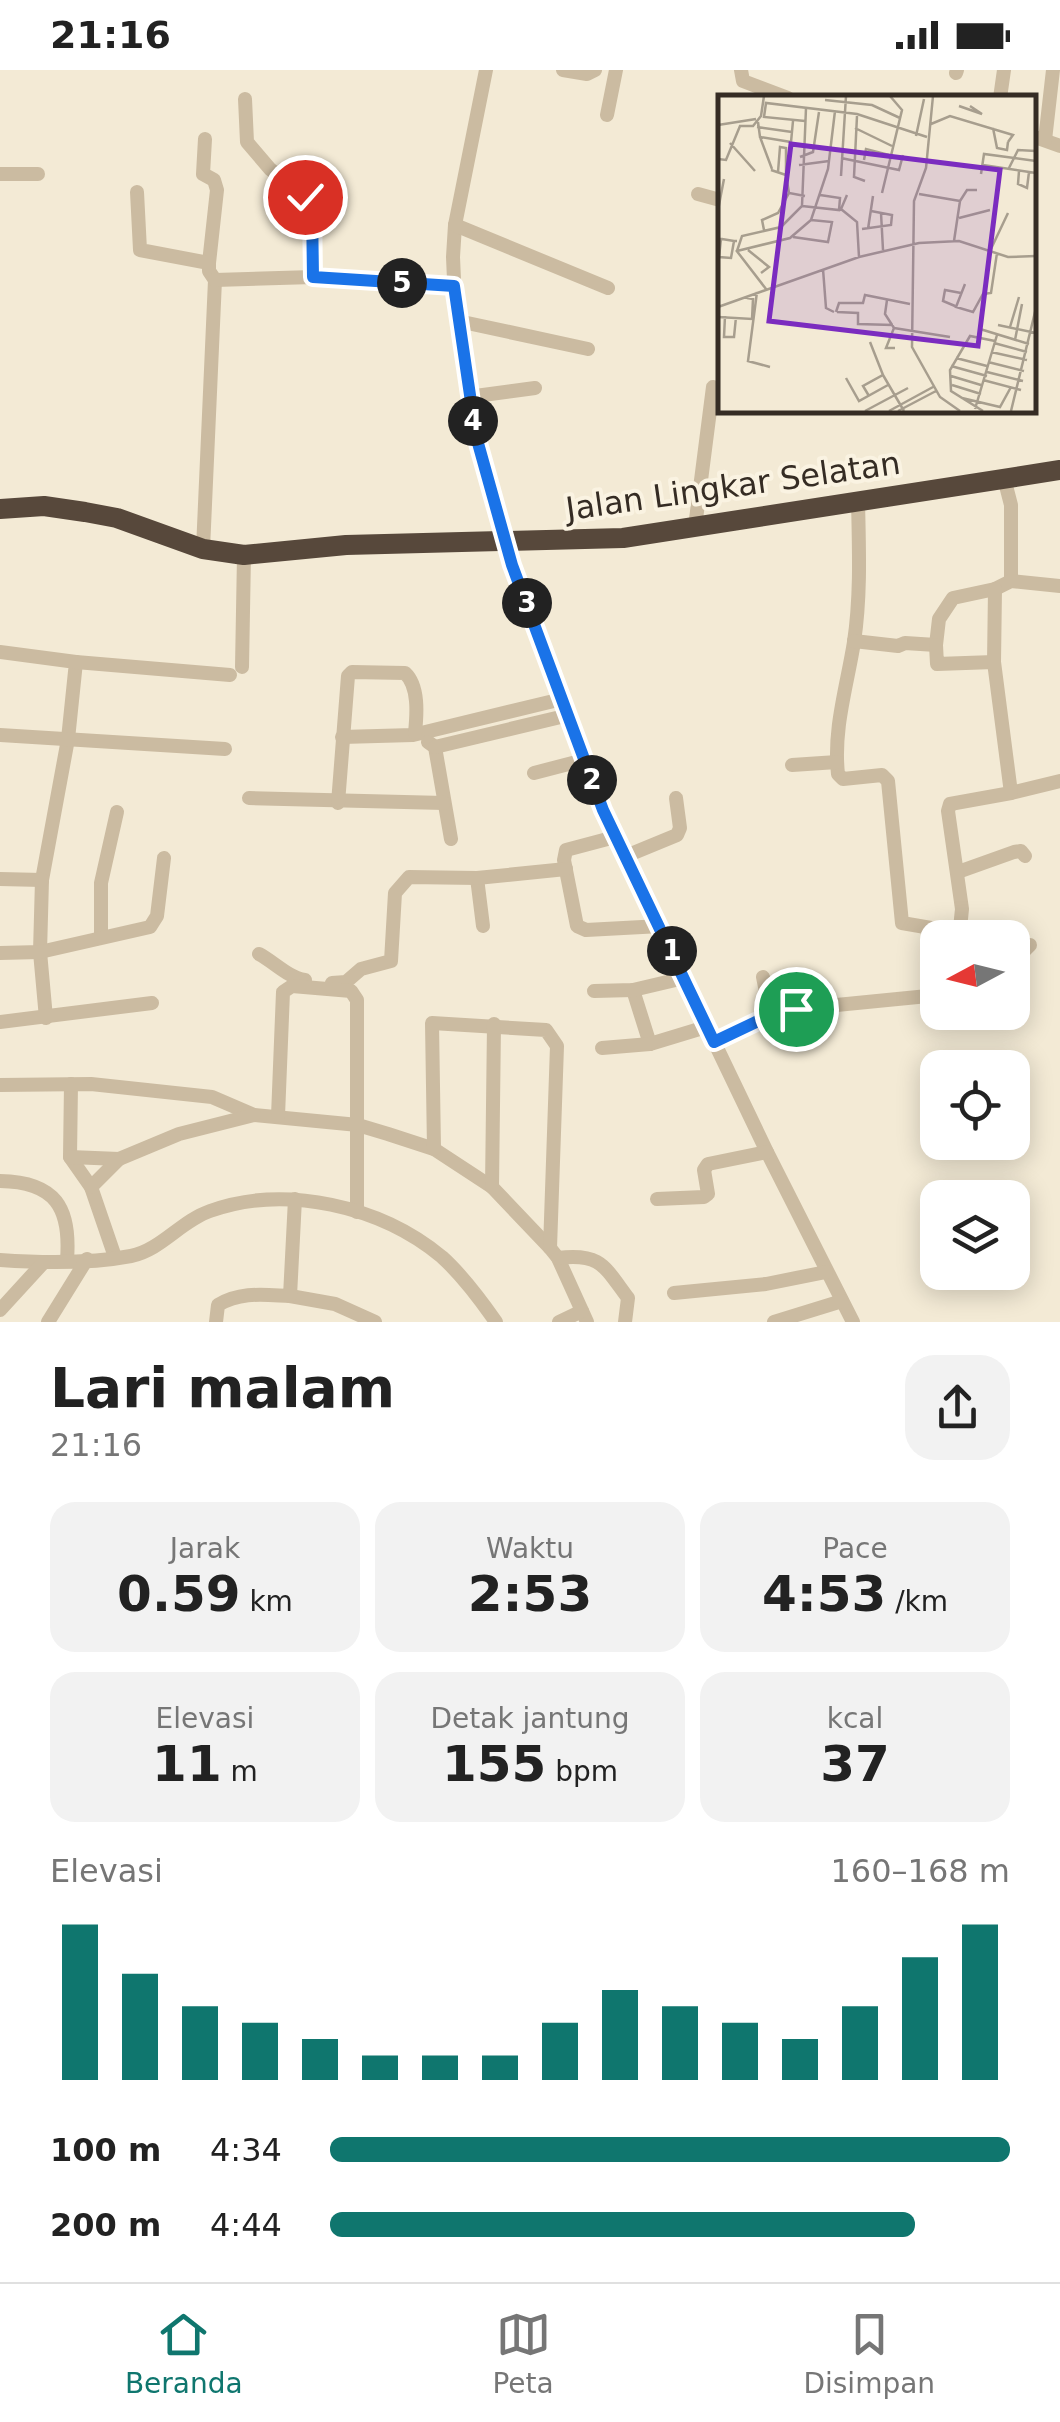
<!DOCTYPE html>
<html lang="id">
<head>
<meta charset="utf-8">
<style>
	body { margin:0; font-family:"DejaVu Sans",sans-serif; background:#f2f2f2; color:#222; height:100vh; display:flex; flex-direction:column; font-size:38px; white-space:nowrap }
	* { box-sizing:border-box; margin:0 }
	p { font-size:32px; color:#767676 }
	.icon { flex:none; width:55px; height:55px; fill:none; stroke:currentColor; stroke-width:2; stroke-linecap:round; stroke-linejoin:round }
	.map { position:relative; height:1252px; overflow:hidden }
	.side { display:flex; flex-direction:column; background:#fff; flex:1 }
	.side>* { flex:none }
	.needle { width:65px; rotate:263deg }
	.tools { position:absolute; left:920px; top:850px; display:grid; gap:20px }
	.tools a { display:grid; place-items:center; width:110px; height:110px; border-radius:20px; background:#fff; box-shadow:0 5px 25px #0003; font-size:50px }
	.pin { position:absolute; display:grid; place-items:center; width:85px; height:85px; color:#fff; margin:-42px; border:5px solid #fff; border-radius:50%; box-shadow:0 2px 10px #0007 }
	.km { position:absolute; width:50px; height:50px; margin:-25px; border-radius:50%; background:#222; color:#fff; font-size:28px; line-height:50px; text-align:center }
	.round { display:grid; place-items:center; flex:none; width:105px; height:105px; border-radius:30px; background:#f2f2f2 }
	.overview { display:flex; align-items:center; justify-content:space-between; height:170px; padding:0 50px }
	h1 { font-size:55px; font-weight:600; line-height:75px }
	.figures { display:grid; grid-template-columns:repeat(3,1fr); gap:15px; height:170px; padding:10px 50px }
	.figures div { display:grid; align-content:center; border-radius:25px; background:#f2f2f2; text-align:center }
	.figures b { font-size:50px; font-weight:600 }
	.figures small { font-size:28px; font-weight:400 }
	.figures p { font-size:28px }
	.chart { height:280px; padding:20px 50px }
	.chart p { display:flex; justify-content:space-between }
	.chart svg { width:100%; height:180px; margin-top:10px; stroke:#0f766e; stroke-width:6 }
	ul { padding:0 50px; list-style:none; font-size:32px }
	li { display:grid; grid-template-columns:160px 120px 1fr; align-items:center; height:75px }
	li i { height:25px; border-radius:12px; background:#0f766e }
	.status { display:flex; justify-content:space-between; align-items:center; height:70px; padding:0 50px; background:#fff; direction:ltr }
	.status svg { height:28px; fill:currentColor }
	.dock { display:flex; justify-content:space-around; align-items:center; height:140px; border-top:2px solid #e0e0e0; background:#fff; font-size:28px; color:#767676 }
	.dock a { display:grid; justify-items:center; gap:5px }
	.dock .on { color:#0f766e }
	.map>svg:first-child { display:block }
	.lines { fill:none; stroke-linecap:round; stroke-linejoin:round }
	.minor { stroke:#cbbba1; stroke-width:14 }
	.highway { stroke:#57483b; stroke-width:20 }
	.route-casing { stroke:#fff; stroke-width:20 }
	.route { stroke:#1a73e8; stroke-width:12 }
	.labels { text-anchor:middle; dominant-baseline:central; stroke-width:8; stroke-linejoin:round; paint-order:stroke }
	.street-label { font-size:32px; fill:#352c24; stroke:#faf3e2 }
	.inset-road { fill:none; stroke:#a79e8e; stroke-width:2.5 }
	.view { fill:#7b2cbf; fill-opacity:0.15; stroke:#7b2cbf; stroke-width:5 }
	.inset-edge { fill:none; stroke:#352c24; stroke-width:5 }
</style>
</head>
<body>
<div class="status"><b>21:16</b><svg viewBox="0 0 49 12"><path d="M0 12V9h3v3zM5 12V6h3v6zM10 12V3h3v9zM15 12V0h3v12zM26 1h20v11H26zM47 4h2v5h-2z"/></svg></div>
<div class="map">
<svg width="1060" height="1252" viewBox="0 0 1060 1252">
	<rect width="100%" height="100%" fill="#f3ead5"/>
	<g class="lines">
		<g class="minor">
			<path d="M486,0L455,155L453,187L455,232L468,327L490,421L513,495L603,740L767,1082L853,1252"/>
			<path d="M563,0L587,4L595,0"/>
			<path d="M741,0L743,11L788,28"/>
			<path d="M956,3L957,0"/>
			<path d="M1000,28L1004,0"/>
			<path d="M245,29L247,72L270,99L305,127L312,137L313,207"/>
			<path d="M607,45L616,0"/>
			<path d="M1032,66L1060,76"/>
			<path d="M205,69L203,104L214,110L217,120L209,193"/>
			<path d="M1045,70L1053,0"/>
			<path d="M0,104H38"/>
			<path d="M137,122L140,180L209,193V201L215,210L203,479"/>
			<path d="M698,124L720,130"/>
			<path d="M455,155L608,218"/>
			<path d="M215,210L313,207L454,216"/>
			<path d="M458,251L588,279"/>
			<path d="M468,327L535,318"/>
			<path d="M1004,408L1011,435V511"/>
			<path d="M858,431C859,478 861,525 854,572C847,616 833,659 838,704L843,709L882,705L888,711L902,853L960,863"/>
			<path d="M695,457L713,317"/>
			<path d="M854,571L898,576L905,573L936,575L939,549L953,528L995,519L1011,511L1060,516"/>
			<path d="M936,575L937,594L994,592"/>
			<path d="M0,582L76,592L68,669L42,810L40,882L46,948"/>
			<path d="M76,592L230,605"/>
			<path d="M242,597L244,485"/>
			<path d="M0,665L225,679"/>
			<path d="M342,667L413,665L562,629"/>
			<path d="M428,672L435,677L451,769"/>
			<path d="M435,677L569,645"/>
			<path d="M792,695L837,692"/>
			<path d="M534,703L584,690"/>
			<path d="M1011,723L1060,711"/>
			<path d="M249,728L444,733"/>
			<path d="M338,733L348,606L352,602L405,603C419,616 417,644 415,663"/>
			<path d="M615,767L566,780L564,790L577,856L586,860L661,856"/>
			<path d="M626,786L677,765L680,758L676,728"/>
			<path d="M958,802L1014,782L1021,781L1025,786"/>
			<path d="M477,808L483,856"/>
			<path d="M0,809L42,810"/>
			<path d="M101,867V813L117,742"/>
			<path d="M959,868L962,839L948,741L950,734L1011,723L994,592L995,519"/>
			<path d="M1012,881L1025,880L1030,875"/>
			<path d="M0,883L40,882L150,857L157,846L164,788"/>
			<path d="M259,884C274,892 289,908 305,910"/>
			<path d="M763,907L771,947"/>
			<path d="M332,913L346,912L361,899L391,891L395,823L409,807L477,808L566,799"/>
			<path d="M633,920L650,974"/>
			<path d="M594,921L633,920L684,908"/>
			<path d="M0,952L152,933"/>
			<path d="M714,972L758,951L796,939L938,925"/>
			<path d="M602,978L650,974L706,957"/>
			<path d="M71,1014L70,1087L91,1117L115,1187"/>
			<path d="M0,1015L91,1014L212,1027L254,1045L358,1055L388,1064L434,1079L492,1117L550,1178L558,1188L587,1252"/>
			<path d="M278,1046L283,922L292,916L351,921L357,930V1142"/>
			<path d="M434,1079L432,953L546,960L557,976L550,1178"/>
			<path d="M70,1087L119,1089"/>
			<path d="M0,1111C56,1112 71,1138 67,1190"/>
			<path d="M91,1117L119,1089L179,1064L254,1045"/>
			<path d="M492,1117L494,954"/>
			<path d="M657,1129L704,1127L708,1124L704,1100L708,1094L767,1082"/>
			<path d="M558,1188C601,1183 604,1196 628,1228L625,1252"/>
			<path d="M0,1190C42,1193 89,1194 131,1186C161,1180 181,1151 210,1141C285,1114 381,1136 442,1187C463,1206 480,1229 496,1252"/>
			<path d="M674,1223L766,1214L826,1202"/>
			<path d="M290,1226L335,1234L375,1252"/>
			<path d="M0,1240L44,1192"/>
			<path d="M48,1252L87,1189"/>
			<path d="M216,1252L218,1235C241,1221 265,1225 290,1226L295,1129"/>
			<path d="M559,1252L582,1241"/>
			<path d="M774,1252L842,1231"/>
		</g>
		<path class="highway" d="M0,439L44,436L85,442L117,448L203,479L244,485L346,475L623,468L1060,400"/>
	</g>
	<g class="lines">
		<defs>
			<path id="route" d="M305,127L312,138L313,207L454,216L476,366L512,495L603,740L714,972L758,951L796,939"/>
		</defs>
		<use href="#route" class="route-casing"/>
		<use href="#route" class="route"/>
	</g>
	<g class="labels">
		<g class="street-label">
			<text transform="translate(733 416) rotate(-8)">Jalan Lingkar Selatan</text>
		</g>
	</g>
	<g transform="translate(718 25)">
		<rect width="318" height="318" fill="#f3ead5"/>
		<path class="inset-road" d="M215,1L208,73L196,106L194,252L222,302L242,316M107,5L154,10L182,23M241,11L264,19L252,11M139,21L136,82L147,86M87,26L46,22L48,8L139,19L209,42M40,27L42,42L73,47L75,26M213,29L232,21L295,40L290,47M0,30L38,24M39,32L74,37M137,33L174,51M275,33L279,53L289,55L290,47M198,41L206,4M42,42L54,74M12,48L37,76M82,62L95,57L101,17M123,63L181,75L185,60M0,64L8,65L22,31H35L43,21L46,1M146,65L148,54L171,60M81,70L111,66M265,70L318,78M53,75L68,80L71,98L87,101M290,75L300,55L318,56M301,76L300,89L309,93L311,77M60,77L62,52L68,53V80M263,79L266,59L318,66M123,81L128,1M164,98L184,15L172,1M201,99L242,106M129,100L123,114L139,127L141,162M84,111L121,115L122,103L102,100M0,115L6,84M163,118L165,155M241,123L272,115M144,134L173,130L174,120L153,116M150,134L155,101M46,135L44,125L60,118L71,98M75,142L110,147L114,127L93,125M16,146L13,163L1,162L3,144H4L16,146H19M236,146L242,106L249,95H259M18,155L48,194M30,155L51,172L43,178M19,156L72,143L93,125L110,74L117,16M19,156L24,141L63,132L84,111L88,13M272,156L290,118M105,174L108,213L116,217M247,189L238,212L255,217L265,199L273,198L279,158M39,197L30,266L52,272M169,205L167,219L176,233L168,253H177M237,211L225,206L227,195L243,198M0,212L141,162L201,148L241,146L290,162L318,161M118,217L121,208H145L147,200L192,209M119,217L140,218V229L175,230M7,221L6,242H16L18,222M0,222L34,224L35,204L29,203M280,230L318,238M292,232L301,202M176,233L232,242M262,234L311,249M297,245L304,209M152,247L165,280M276,248L309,257M273,257L309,265M238,263L269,271M270,267L306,276M233,271L269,281M269,277L305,286M233,281L263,290M128,283L141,306L170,290M265,285L303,295M234,290L263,299M151,301L145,291L165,280L186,316M244,303L282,312L293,292M257,314L279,240M147,316L190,293M171,316L215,292M180,316L218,296M265,316L233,296L232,275L252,241L277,246M293,316L318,213"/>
		<path class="view" d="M73,49L282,75L260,251L51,226Z"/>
		<rect width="318" height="318" class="inset-edge"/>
	</g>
</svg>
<div class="tools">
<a><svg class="needle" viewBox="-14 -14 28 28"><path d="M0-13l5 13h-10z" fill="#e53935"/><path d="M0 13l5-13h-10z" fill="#767676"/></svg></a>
<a><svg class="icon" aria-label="locate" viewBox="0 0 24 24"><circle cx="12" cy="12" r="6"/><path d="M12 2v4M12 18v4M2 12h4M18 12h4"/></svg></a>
<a><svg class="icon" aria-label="layers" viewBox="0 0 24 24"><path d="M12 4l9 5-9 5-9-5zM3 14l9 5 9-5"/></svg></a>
</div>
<div class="pin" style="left:796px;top:939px;background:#1e9e55"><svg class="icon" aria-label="arrive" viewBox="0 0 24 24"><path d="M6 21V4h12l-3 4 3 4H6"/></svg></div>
<div class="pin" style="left:305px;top:127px;background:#d93025"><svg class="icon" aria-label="check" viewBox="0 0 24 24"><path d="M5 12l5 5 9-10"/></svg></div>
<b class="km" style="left:672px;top:881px">1</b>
<b class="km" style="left:592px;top:710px">2</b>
<b class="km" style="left:527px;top:533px">3</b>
<b class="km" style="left:473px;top:351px">4</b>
<b class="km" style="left:402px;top:213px">5</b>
</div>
<section class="side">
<div class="overview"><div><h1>Lari malam</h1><p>21:16</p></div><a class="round"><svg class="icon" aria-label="share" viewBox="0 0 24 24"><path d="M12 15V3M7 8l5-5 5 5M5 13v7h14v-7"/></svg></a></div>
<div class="figures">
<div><p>Jarak</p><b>0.59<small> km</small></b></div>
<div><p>Waktu</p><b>2:53</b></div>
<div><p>Pace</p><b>4:53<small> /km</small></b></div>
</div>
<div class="figures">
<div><p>Elevasi</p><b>11<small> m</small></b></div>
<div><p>Detak jantung</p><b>155<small> bpm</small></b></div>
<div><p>kcal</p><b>37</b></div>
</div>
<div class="chart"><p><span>Elevasi</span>160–168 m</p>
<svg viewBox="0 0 160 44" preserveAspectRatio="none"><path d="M5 44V6M15 44V18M25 44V26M35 44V30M45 44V34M55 44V38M65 44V38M75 44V38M85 44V30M95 44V22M105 44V26M115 44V30M125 44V34M135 44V26M145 44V14M155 44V6"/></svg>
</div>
<ul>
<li><b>100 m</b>4:34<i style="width:100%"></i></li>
<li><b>200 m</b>4:44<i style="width:86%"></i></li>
</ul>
</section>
<nav class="dock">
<a class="on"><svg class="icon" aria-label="home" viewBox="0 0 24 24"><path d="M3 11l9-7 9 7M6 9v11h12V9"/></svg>Beranda</a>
<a><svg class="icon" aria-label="map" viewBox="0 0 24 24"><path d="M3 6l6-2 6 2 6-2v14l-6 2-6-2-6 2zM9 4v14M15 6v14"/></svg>Peta</a>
<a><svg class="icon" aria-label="saved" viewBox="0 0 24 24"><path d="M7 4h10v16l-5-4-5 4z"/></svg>Disimpan</a>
</nav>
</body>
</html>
